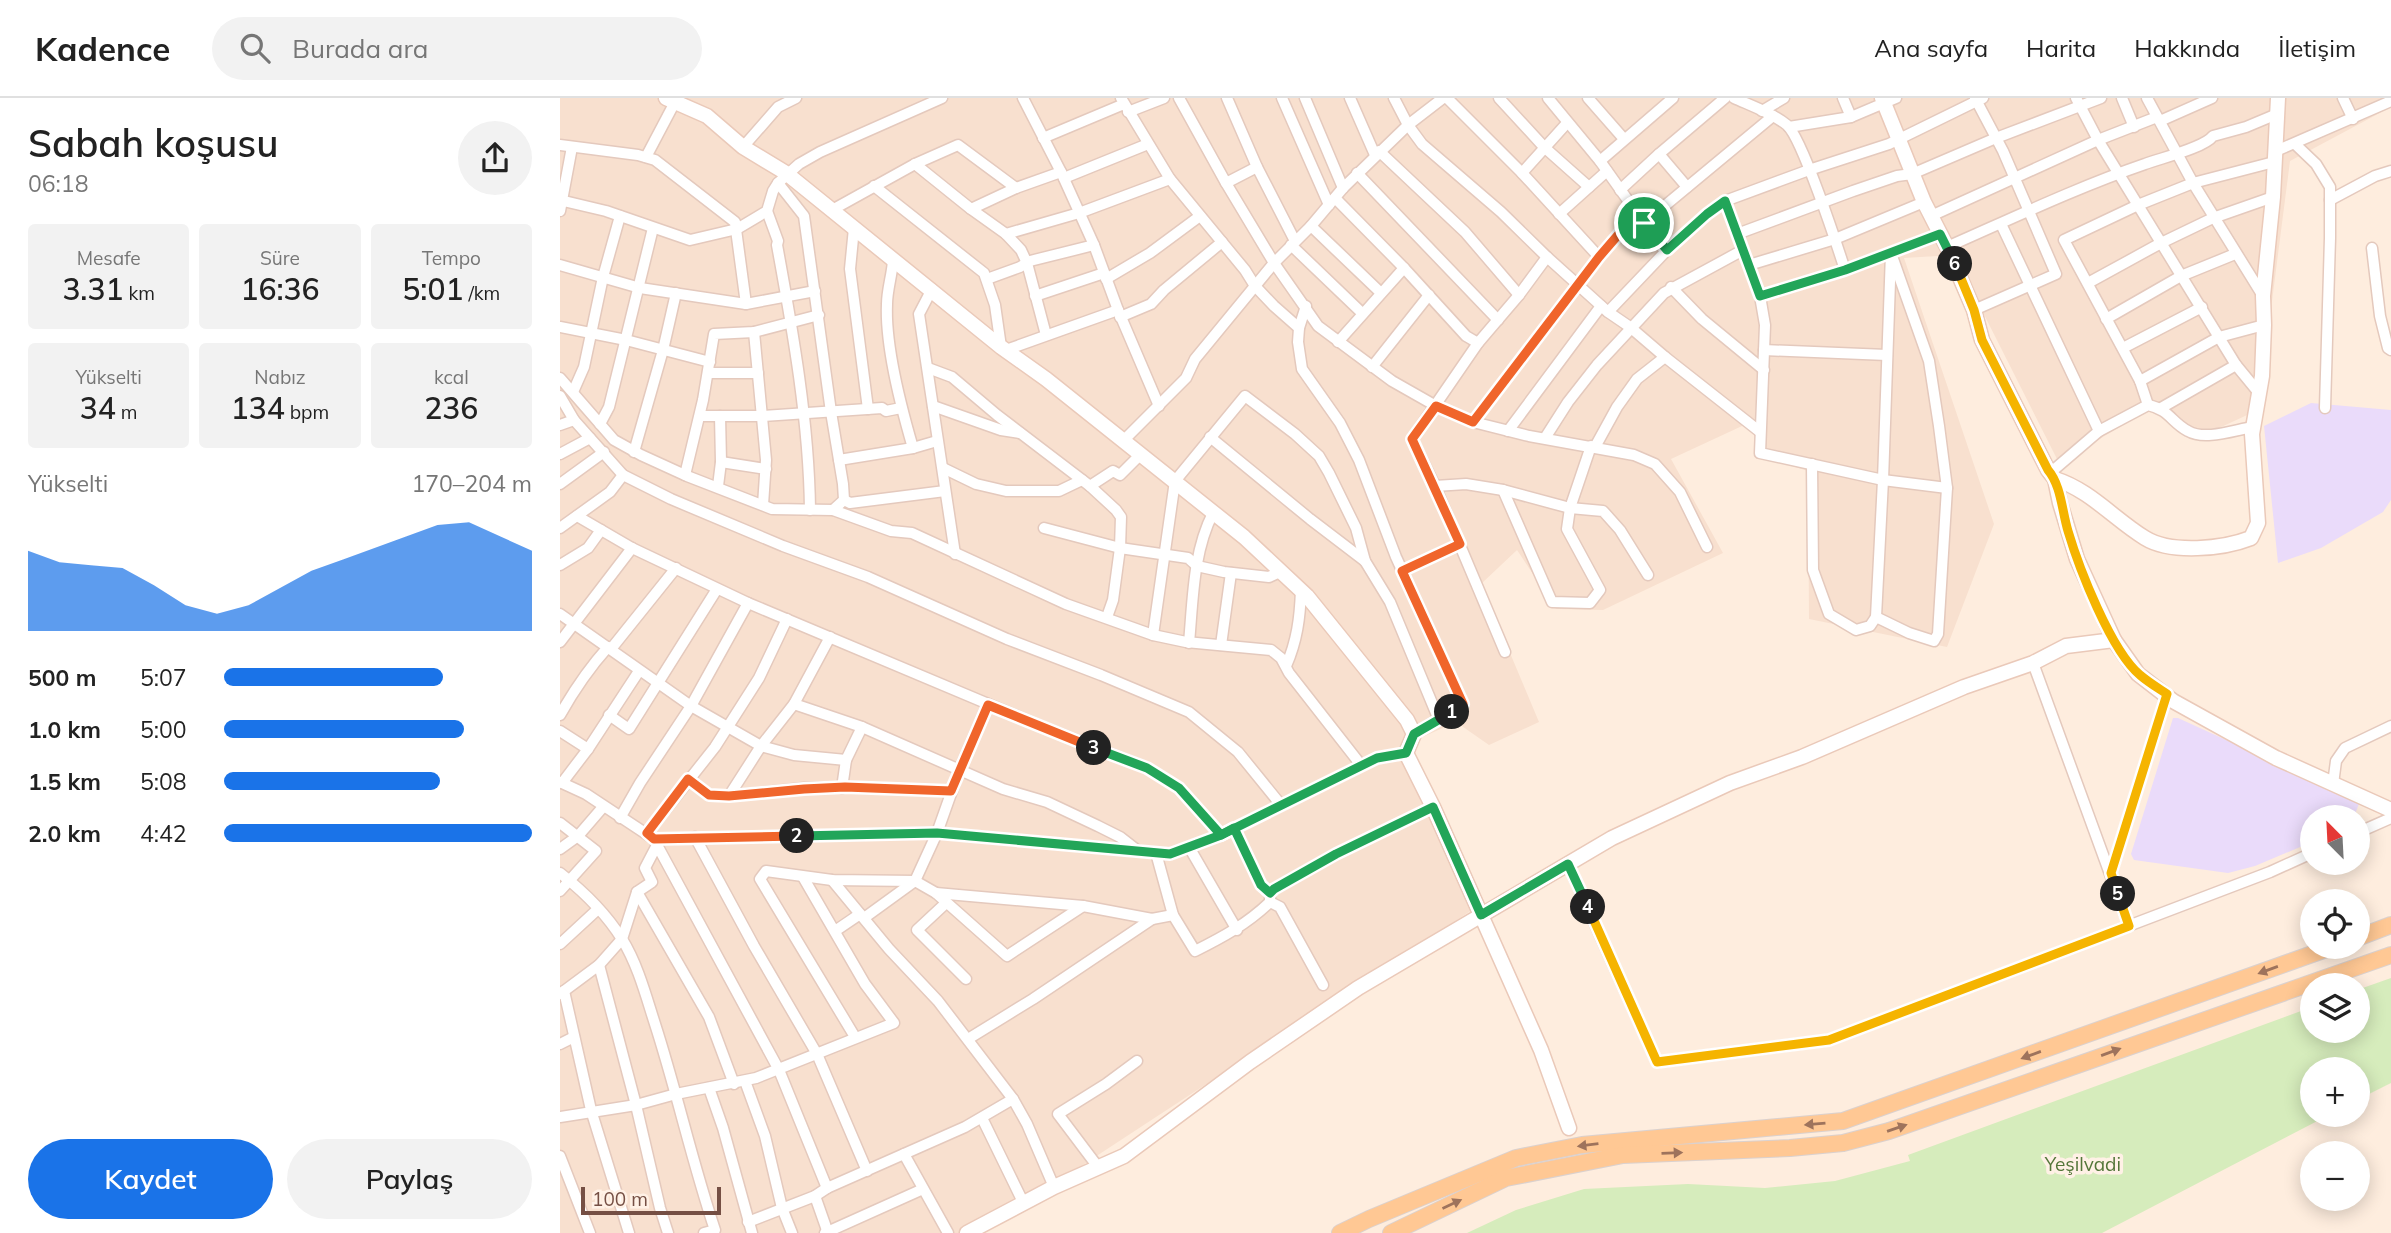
<!DOCTYPE html>
<html lang="tr">
<head>
<meta charset="utf-8">
<style>
	body { margin:0; font-family:Mulish,sans-serif; background:#f2f2f2; color:#222; height:100vh; display:flex; flex-direction:column; font-size:26px; white-space:nowrap }
	* { box-sizing:border-box; margin:0 }
	p { font-size:23px; color:#767676 }
	.icon { flex:none; width:38px; height:38px; fill:none; stroke:currentColor; stroke-width:2; stroke-linecap:round; stroke-linejoin:round }
	.map { position:relative; flex:1; overflow:hidden }
	.side { display:flex; flex-direction:column; background:#fff; width:560px }
	.side>* { flex:none }
	.needle { width:46px; rotate:336deg }
	.controls { position:absolute; left:1740px; top:707px; display:grid; gap:14px }
	.controls a { display:grid; place-items:center; width:70px; height:70px; border-radius:50%; background:#fff; box-shadow:0 4px 18px #0003; font-size:35px }
	.scale { position:absolute; left:21px; bottom:18px; width:140px; box-sizing:border-box; padding-left:7px; border:4px solid #754f44; border-top:0; font-size:19px; line-height:24px; white-space:nowrap; color:#754f44; -webkit-text-stroke:5px #fff1e6; paint-order:stroke }
	.pin { position:absolute; display:grid; place-items:center; width:60px; height:60px; color:#fff; margin:-30px; border:4px solid #fff; border-radius:50%; box-shadow:0 2px 7px #0007 }
	.km { position:absolute; width:35px; height:35px; margin:-18px; border-radius:50%; background:#222; color:#fff; font-size:19px; line-height:35px; text-align:center }
	.round { display:grid; place-items:center; flex:none; width:74px; height:74px; border-radius:37px; background:#f2f2f2 }
	.head { display:flex; align-items:center; justify-content:space-between; height:119px; padding:0 28px }
	h1 { font-size:38px; font-weight:600; line-height:52px }
	.figures { display:grid; grid-template-columns:repeat(3,1fr); gap:10px; height:119px; padding:7px 28px }
	.figures div { display:grid; align-content:center; border-radius:7px; background:#f2f2f2; text-align:center }
	.figures b { font-size:30px; font-weight:600 }
	.figures small { font-size:19px; font-weight:400 }
	.figures p { font-size:19px }
	.chart { height:196px; padding:14px 28px }
	.chart p { display:flex; justify-content:space-between }
	.chart svg { width:100%; height:126px; margin-top:7px; fill:#1a73e8; opacity:.7 }
	.primary-button { display:flex; gap:14px; margin-top:auto; padding:14px 28px }
	.primary-button a { flex:1; height:80px; border-radius:42px; background:#1a73e8; color:#fff; font-size:28px; font-weight:600; line-height:80px; text-align:center }
	.primary-button a+a { background:#f2f2f2; color:#222 }
	ul { padding:0 28px; list-style:none; font-size:23px }
	li { display:grid; grid-template-columns:112px 84px 1fr; align-items:center; height:52px }
	li i { height:18px; border-radius:9px; background:#1a73e8 }
	header { display:flex; align-items:center; gap:42px; box-sizing:border-box; height:98px; padding:0 35px; background:#fff; border-bottom:2px solid #e0e0e0 }
	header strong { font-size:33px }
	nav { display:flex; gap:38px; margin-inline-start:auto; font-size:24px }
	.search { width:490px; height:63px; background:#f2f2f2; display:flex; align-items:center; gap:18px; box-sizing:border-box; padding:0 24px; border-radius:38px; color:#767676; font-size:26px }
	main { display:flex; flex:1; min-height:0 }
	.map>svg:first-child { display:block }
	.residential { fill:#f8e0cf }
	.education { fill:#eadbfa }
	.green { fill:#d6ecbc }
	.lines { fill:none; stroke-linecap:round; stroke-linejoin:round }
	.street-casing { stroke:#e4c9bd; stroke-width:13 }
	.secondary-casing { stroke:#eac9b9; stroke-width:17 }
	.primary-casing { stroke:#dbd1ce; stroke-width:18 }
	.street { stroke:#fff; stroke-width:10 }
	.secondary { stroke:#fff; stroke-width:14 }
	.primary { stroke:#ffc894; stroke-width:16 }
	.oneway { fill:#9e735c }
	.split-1-casing { stroke:#fff; stroke-width:14 }
	.split-2-casing { stroke:#fff; stroke-width:14 }
	.split-3-casing { stroke:#fff; stroke-width:14 }
	.split-4-casing { stroke:#fff; stroke-width:14 }
	.split-5-casing { stroke:#fff; stroke-width:14 }
	.split-6-casing { stroke:#fff; stroke-width:14 }
	.split-7-casing { stroke:#fff; stroke-width:14 }
	.split-1 { stroke:#f0652b; stroke-width:9 }
	.split-2 { stroke:#22a559; stroke-width:9 }
	.split-3 { stroke:#f0652b; stroke-width:9 }
	.split-4 { stroke:#22a559; stroke-width:9 }
	.split-5 { stroke:#f5b400; stroke-width:9 }
	.split-6 { stroke:#f5b400; stroke-width:9 }
	.split-7 { stroke:#22a559; stroke-width:9 }
	.labels { text-anchor:middle; dominant-baseline:central; stroke-width:7; stroke-linejoin:round; paint-order:stroke }
	.park-label { font-size:19px; fill:#547639; stroke:#fff1e6 }
</style>
</head>
<body>
<header>
<strong>Kadence</strong>
<div class="search"><svg class="icon" aria-label="search" viewBox="0 0 24 24"><circle cx="10" cy="10" r="6"/><path d="M15 15l6 6"/></svg>Burada ara</div>
<nav><a>Ana sayfa</a><a>Harita</a><a>Hakkında</a><a>İletişim</a></nav>
</header>
<main>
<section class="side">
<div class="head"><div><h1>Sabah koşusu</h1><p>06:18</p></div><a class="round"><svg class="icon" aria-label="share" viewBox="0 0 24 24"><path d="M12 15V3M7 8l5-5 5 5M5 13v7h14v-7"/></svg></a></div>
<div class="figures">
<div><p>Mesafe</p><b>3.31<small> km</small></b></div>
<div><p>Süre</p><b>16:36</b></div>
<div><p>Tempo</p><b>5:01<small> /km</small></b></div>
</div>
<div class="figures">
<div><p>Yükselti</p><b>34<small> m</small></b></div>
<div><p>Nabız</p><b>134<small> bpm</small></b></div>
<div><p>kcal</p><b>236</b></div>
</div>
<div class="chart"><p><span>Yükselti</span>170–204 m</p>
<svg viewBox="0 0 160 44" preserveAspectRatio="none"><path d="M0 44V16L10 20L20 21L30 22L40 28L50 35L60 38L70 35L80 29L90 23L100 19L110 15L120 11L130 7L140 6L150 11L160 16V44z"/></svg>
</div>
<ul>
<li><b>500 m</b>5:07<i style="width:71%"></i></li>
<li><b>1.0 km</b>5:00<i style="width:78%"></i></li>
<li><b>1.5 km</b>5:08<i style="width:70%"></i></li>
<li><b>2.0 km</b>4:42<i style="width:100%"></i></li>
</ul>
<div class="primary-button"><a>Kaydet</a><a>Paylaş</a></div>
</section>
<div class="map">
<svg width="1831" height="1135" viewBox="0 0 1831 1135">
	<rect width="100%" height="100%" fill="#feedde"/>
	<path class="residential" d="M0,0H1831V9L1730,63L1698,312L1633,342L1592,310L1499,365L1394,157L1344,160L1434,426L1387,549L1249,521L1248,373L1194,356L1195,322L1111,361L1163,455L1043,512L996,511L957,452L921,486L979,624L929,647L896,624L845,647L912,812L431,1127L410,1135H0Z"/>
	<g class="education">
		<path d="M1751,305L1831,312V402L1823,414L1761,450L1718,465L1704,328Z"/>
		<path d="M1613,620H1618L1800,703L1794,719H1752V744L1695,768L1668,775L1574,762L1571,756Z"/>
	</g>
	<path class="green" d="M1831,880V985L1797,1002V971H1752V1017H1769L1542,1135H907L956,1112L1024,1091L1128,1086L1205,1090L1275,1083L1350,1063L1348,1057L1752,909V933H1797V892Z"/>
	<g class="lines">
		<defs>
			<g id="street">
				<path d="M463,0L501,74L534,147L558,212L599,308"/>
				<path d="M561,0L610,81L685,172L695,188L714,208L739,230"/>
				<path d="M619,0L666,85L714,165L758,228L832,283L876,308L913,324L969,338L1074,357L1095,366L1120,394L1147,449"/>
				<path d="M667,0L697,69L735,143"/>
				<path d="M722,0L769,107"/>
				<path d="M745,0L783,90"/>
				<path d="M790,0L815,57"/>
				<path d="M834,0L848,27L862,46L941,114L987,159L1048,214L1070,229L1105,259L1199,333"/>
				<path d="M887,0L962,75L1039,159"/>
				<path d="M939,0L984,49L1029,89"/>
				<path d="M988,0L1040,63L1084,125L1107,152"/>
				<path d="M1028,0L1064,41"/>
				<path d="M1174,0C1192,8 1212,15 1227,27C1242,40 1277,147 1285,172"/>
				<path d="M1283,0L1291,19"/>
				<path d="M1516,0L1538,42L1676,267L1699,295"/>
				<path d="M1562,0L1574,29"/>
				<path d="M1587,0L1633,85L1703,198"/>
				<path d="M1783,0L1793,21"/>
				<path d="M1202,13L1224,0"/>
				<path d="M568,14L604,0"/>
				<path d="M1600,23L1652,0"/>
				<path d="M1229,29L1291,19L1336,0"/>
				<path d="M483,40L564,6"/>
				<path d="M1735,46L1756,66L1770,89V140L1765,310"/>
				<path d="M0,47L78,57L95,62L175,124L186,206"/>
				<path d="M183,49L218,9L236,0"/>
				<path d="M819,53L905,134L959,197"/>
				<path d="M1716,53L1831,3"/>
				<path d="M1099,56L1127,89"/>
				<path d="M86,59L115,4"/>
				<path d="M1040,63L1113,0"/>
				<path d="M355,66L411,111L446,136L461,152L467,165L486,237"/>
				<path d="M797,75L938,222"/>
				<path d="M962,75L1007,25"/>
				<path d="M504,80L588,46"/>
				<path d="M218,85L244,118L271,314L283,386L284,402L273,412"/>
				<path d="M666,85L697,69"/>
				<path d="M314,88L424,175L435,207L441,249"/>
				<path d="M1060,92L1099,56L1165,0"/>
				<path d="M775,100L844,170L906,238L918,245"/>
				<path d="M0,102L46,113L130,142L177,131L207,113L213,93L218,85L239,66L260,54L382,0"/>
				<path d="M1770,102L1815,78L1831,73"/>
				<path d="M1165,103L1200,198L1205,227L1200,355L1323,382L1331,155"/>
				<path d="M411,111L456,90L501,74"/>
				<path d="M272,112L355,66L398,47L456,90"/>
				<path d="M0,113L12,49"/>
				<path d="M207,113L218,143L217,147C233,234 249,324 250,412"/>
				<path d="M999,116L1047,73"/>
				<path d="M1371,118L1538,42L1597,19"/>
				<path d="M1084,125L1213,18"/>
				<path d="M1441,126L1539,333"/>
				<path d="M751,128L821,195"/>
				<path d="M294,130L290,171L308,311"/>
				<path d="M446,136L519,115L610,81"/>
				<path d="M1177,136L1293,93L1337,78L1352,76L1436,40L1541,0"/>
				<path d="M731,147L802,215"/>
				<path d="M1387,149C1453,120 1518,89 1585,66C1601,60 1644,50 1653,38L1686,29L1717,16"/>
				<path d="M1812,150L1820,218L1828,250L1831,252"/>
				<path d="M333,163C332,177 327,192 327,206C325,249 341,309 353,350"/>
				<path d="M0,167L80,190L186,206L255,193"/>
				<path d="M1189,167L1275,141L1364,104"/>
				<path d="M427,181L460,169L470,163L534,147"/>
				<path d="M546,181L590,155L640,118"/>
				<path d="M1528,185L1601,145L1653,120L1713,99"/>
				<path d="M1111,189L1142,221L1204,272"/>
				<path d="M372,191L359,216L395,456"/>
				<path d="M475,198L544,175"/>
				<path d="M1200,198L1285,172L1380,136"/>
				<path d="M746,208L739,230L738,244L742,271L780,325L799,362L836,459L903,606L854,636"/>
				<path d="M1414,212L1496,176L1443,53L1415,0"/>
				<path d="M1048,214L1107,152L1147,116L1165,103L1249,72L1329,46L1423,0"/>
				<path d="M560,219L591,206L604,192L662,144"/>
				<path d="M1546,221L1621,178L1675,156"/>
				<path d="M0,229L66,242L150,264"/>
				<path d="M194,234L206,362L203,407"/>
				<path d="M778,244L844,170"/>
				<path d="M1563,250L1642,209"/>
				<path d="M446,252L558,212"/>
				<path d="M1204,252L1327,257"/>
				<path d="M812,269L869,197"/>
				<path d="M368,270L392,279L437,317L530,388L556,412L561,419L560,450L553,502L547,519"/>
				<path d="M148,275H198"/>
				<path d="M0,280L54,342L81,357L127,378L212,411L273,412L331,433L352,435L506,506L593,537L626,544L711,552L721,560L729,575L801,667"/>
				<path d="M1580,283L1659,239L1704,227"/>
				<path d="M13,294L24,269L43,179L60,118"/>
				<path d="M0,298L14,322L63,377L111,401L223,448L308,479L447,541L541,577L629,614L678,654L721,707"/>
				<path d="M1588,307L1580,283L1504,142L1578,107L1633,85L1714,64"/>
				<path d="M373,308L441,332L460,335"/>
				<path d="M1601,310L1676,267"/>
				<path d="M140,318H203L322,310L326,313L341,310"/>
				<path d="M913,324L1039,159L1077,115"/>
				<path d="M40,326L49,309L93,130"/>
				<path d="M0,327L14,322"/>
				<path d="M948,333L1041,208"/>
				<path d="M650,339L750,421L805,463"/>
				<path d="M985,340L1008,304L1037,267L1104,195L1183,152"/>
				<path d="M564,342L626,280L635,261L714,165L751,128L783,90L848,27L883,0"/>
				<path d="M1035,349L1057,309L1077,281L1105,259"/>
				<path d="M74,354L103,252L116,195"/>
				<path d="M0,356L30,340"/>
				<path d="M279,362L353,350L377,343"/>
				<path d="M161,364L206,371"/>
				<path d="M1252,366L1253,472L1269,516L1296,532L1310,528L1316,519L1323,382L1387,390"/>
				<path d="M383,370L416,386L446,393H499L522,382"/>
				<path d="M1490,375L1539,333L1588,307C1610,312 1611,324 1628,333C1645,343 1674,332 1693,329"/>
				<path d="M125,377L143,302L154,236L194,234L259,217"/>
				<path d="M0,386L44,354"/>
				<path d="M158,388L161,364L160,318"/>
				<path d="M530,388L553,373L560,377L581,356"/>
				<path d="M875,388L906,386L943,392L1010,410L1043,413L1060,432L1088,477"/>
				<path d="M943,392L992,504L1030,505L1040,492L1007,431L1010,410L1031,348"/>
				<path d="M284,402L290,405L385,393"/>
				<path d="M17,418L72,450L188,505L483,629L587,670L619,690L661,737"/>
				<path d="M0,430L50,394L63,377"/>
				<path d="M484,430L560,450L628,460L637,468L664,474L709,479L722,473"/>
				<path d="M0,467L28,450L41,432"/>
				<path d="M843,473L899,446"/>
				<path d="M0,516L131,608L201,648L234,657L286,662L282,690"/>
				<path d="M1316,519L1349,535L1374,543L1378,536L1387,390L1379,328L1369,263L1333,161"/>
				<path d="M593,537L615,383L685,298L735,336L759,358L769,375L796,430L805,463L830,504L879,622"/>
				<path d="M0,544L72,450"/>
				<path d="M629,545C633,501 633,454 653,415"/>
				<path d="M661,547L671,475"/>
				<path d="M51,551L116,470"/>
				<path d="M945,554L875,388L852,341L918,245L959,197L987,159"/>
				<path d="M1473,565L1569,828"/>
				<path d="M726,568C737,543 740,520 741,492"/>
				<path d="M234,606L302,629L443,691L487,704L538,728L560,739L578,753"/>
				<path d="M0,617C13,594 30,569 48,549"/>
				<path d="M49,617L69,631L157,491"/>
				<path d="M0,633L28,651"/>
				<path d="M286,662L302,629"/>
				<path d="M128,681L149,697L169,698L244,690L285,689L391,693"/>
				<path d="M0,684L26,696L94,741L377,735L610,756L661,737L817,660L846,655"/>
				<path d="M2,685L28,651L79,573"/>
				<path d="M1773,686L1776,663L1785,650L1831,628"/>
				<path d="M169,698L201,648L234,606L270,539"/>
				<path d="M60,720L80,685L131,608L188,505"/>
				<path d="M0,725L36,753L0,793"/>
				<path d="M674,730L701,787L710,795"/>
				<path d="M87,735L155,649L199,580L227,521"/>
				<path d="M1797,735L1831,720"/>
				<path d="M135,739L194,848L257,956L307,1073"/>
				<path d="M97,747L219,972L267,1090"/>
				<path d="M629,749L677,832"/>
				<path d="M0,751L18,738L43,709"/>
				<path d="M596,755L613,817L635,853C663,839 687,826 710,804V795L714,791L776,756L873,709"/>
				<path d="M1008,766L1097,964L1269,942L1710,774L1752,755"/>
				<path d="M0,775C23,793 47,817 62,841C78,867 86,898 95,926C117,994 132,1064 155,1132L144,1135"/>
				<path d="M1551,775L1607,596"/>
				<path d="M272,782L329,851L378,903L453,1001L467,1026L494,1089"/>
				<path d="M77,794L149,919L174,986"/>
				<path d="M376,795L523,808L592,821L613,817"/>
				<path d="M710,804L720,809L763,887"/>
				<path d="M386,805L357,832L406,881"/>
				<path d="M304,820L355,783L377,735L399,673L428,606"/>
				<path d="M275,833L300,816"/>
				<path d="M0,846L38,811"/>
				<path d="M39,867L76,1007L100,1110L108,1135"/>
				<path d="M4,893L31,1012L69,1135"/>
				<path d="M0,896L39,867L62,841L77,794L92,784L85,770L97,747L95,743"/>
				<path d="M295,939L200,781L206,773L272,782L355,783L376,795L447,858L523,808"/>
				<path d="M408,941L473,901L592,821"/>
				<path d="M0,946L14,939"/>
				<path d="M185,983L205,1038L222,1110L232,1135"/>
				<path d="M149,990L163,1030L192,1135"/>
				<path d="M0,1019L76,1007L116,996L196,980L334,925L305,886L243,779"/>
				<path d="M422,1020L463,1104"/>
				<path d="M344,1056L388,1135"/>
				<path d="M0,1058L30,1135"/>
				<path d="M538,1069L498,1016L546,986L577,963"/>
				<path d="M255,1098L268,1135"/>
				<path d="M188,1124L255,1098L267,1090L405,1029L453,1001"/>
				<path d="M265,1135L363,1091"/>
			</g>
			<g id="secondary">
				<path d="M106,0L147,18L183,49L226,75L441,249L486,281L684,439L747,498L847,622L854,636L846,655L873,709L981,952L1009,1030"/>
				<path d="M1322,0L1364,104L1387,149L1414,212L1422,242L1488,372L1495,381L1500,405L1517,461L1554,542L1578,576L1613,603L1716,660L1831,712"/>
				<path d="M1495,381C1530,392 1554,421 1585,440C1611,456 1663,451 1691,440L1698,425L1692,336L1702,278L1704,227L1703,198L1713,99L1718,0"/>
				<path d="M407,1135L494,1089L564,1058L690,964L798,890L1052,740L1170,685L1242,659L1404,589L1473,565L1506,548L1554,542"/>
			</g>
			<g id="primary">
				<path d="M1797,840L1831,827"/>
				<path d="M780,1135L809,1121L956,1060L1022,1047L1283,1023L1772,849"/>
				<path d="M831,1135L946,1080L1063,1057L1230,1050L1283,1045L1329,1033L1831,857"/>
			</g>
		</defs>
		<use href="#street" class="street-casing"/>
		<use href="#secondary" class="secondary-casing"/>
		<use href="#primary" class="primary-casing"/>
		<use href="#street" class="street"/>
		<use href="#secondary" class="secondary"/>
		<use href="#primary" class="primary"/>
	</g>
	<defs><path id="oneway-solid" d="M-6-.8H1V-3.2L6.5 0L1 3.2V.8H-6Z" transform="scale(1.75)"/></defs>
	<g class="oneway">
		<use href="#oneway-solid" transform="translate(1708 872) rotate(160)"/>
		<use href="#oneway-solid" transform="translate(1551 954) rotate(-20)"/>
		<use href="#oneway-solid" transform="translate(1471 957) rotate(160)"/>
		<use href="#oneway-solid" transform="translate(1255 1026) rotate(175)"/>
		<use href="#oneway-solid" transform="translate(1337 1030) rotate(-19)"/>
		<use href="#oneway-solid" transform="translate(1028 1047) rotate(173)"/>
		<use href="#oneway-solid" transform="translate(1112 1055) rotate(-2)"/>
		<use href="#oneway-solid" transform="translate(892 1106) rotate(-25)"/>
	</g>
	<g class="lines">
		<defs>
			<path id="split-1" d="M892,614L903,606L842,473L900,446L852,341L876,308L913,324L1039,159L1077,115L1084,125"/>
			<path id="split-2" d="M237,738L377,735L610,756L661,737L817,660L846,655L854,636L892,614"/>
			<path id="split-3" d="M237,738L94,741L87,735L128,681L149,697L169,698L244,691L285,689L391,693L428,607L534,650"/>
			<path id="split-4" d="M534,650L587,670L619,690L661,737L674,730L701,787L710,795L714,791L776,756L873,709L921,817L1008,766L1028,809"/>
			<path id="split-5" d="M1028,809L1097,964L1269,942L1569,828L1558,796"/>
			<path id="split-6" d="M1395,166L1414,212L1422,242L1488,372C1501,387 1502,413 1508,433C1519,470 1551,553 1580,577C1588,584 1598,590 1607,596L1551,775L1558,796"/>
			<path id="split-7" d="M1084,125L1107,152L1147,116L1165,103L1200,198L1285,172L1380,136L1395,166"/>
		</defs>
		<use href="#split-1" class="split-1-casing"/>
		<use href="#split-2" class="split-2-casing"/>
		<use href="#split-3" class="split-3-casing"/>
		<use href="#split-4" class="split-4-casing"/>
		<use href="#split-5" class="split-5-casing"/>
		<use href="#split-6" class="split-6-casing"/>
		<use href="#split-7" class="split-7-casing"/>
		<use href="#split-1" class="split-1"/>
		<use href="#split-2" class="split-2"/>
		<use href="#split-3" class="split-3"/>
		<use href="#split-4" class="split-4"/>
		<use href="#split-5" class="split-5"/>
		<use href="#split-6" class="split-6"/>
		<use href="#split-7" class="split-7"/>
	</g>
	<g class="labels">
		<g class="park-label">
			<text x="1523" y="1066">Yeşilvadi</text>
		</g>
	</g>
</svg>
<div class="controls">
<a><svg class="needle" viewBox="-14 -14 28 28"><path d="M0-13l5 13h-10z" fill="#e53935"/><path d="M0 13l5-13h-10z" fill="#767676"/></svg></a>
<a><svg class="icon" aria-label="locate" viewBox="0 0 24 24"><circle cx="12" cy="12" r="6"/><path d="M12 2v4M12 18v4M2 12h4M18 12h4"/></svg></a>
<a><svg class="icon" aria-label="layers" viewBox="0 0 24 24"><path d="M12 4l9 5-9 5-9-5zM3 14l9 5 9-5"/></svg></a>
<a>+</a>
<a>−</a>
</div>
<div class="scale">100 m</div>
<div class="pin" style="left:1084px;top:125px;background:#1e9e55"><svg class="icon" aria-label="arrive" viewBox="0 0 24 24"><path d="M6 21V4h12l-3 4 3 4H6"/></svg></div>
<b class="km" style="left:892px;top:614px">1</b>
<b class="km" style="left:237px;top:738px">2</b>
<b class="km" style="left:534px;top:650px">3</b>
<b class="km" style="left:1028px;top:809px">4</b>
<b class="km" style="left:1558px;top:796px">5</b>
<b class="km" style="left:1395px;top:166px">6</b>
</div>
</main>
</body>
</html>
